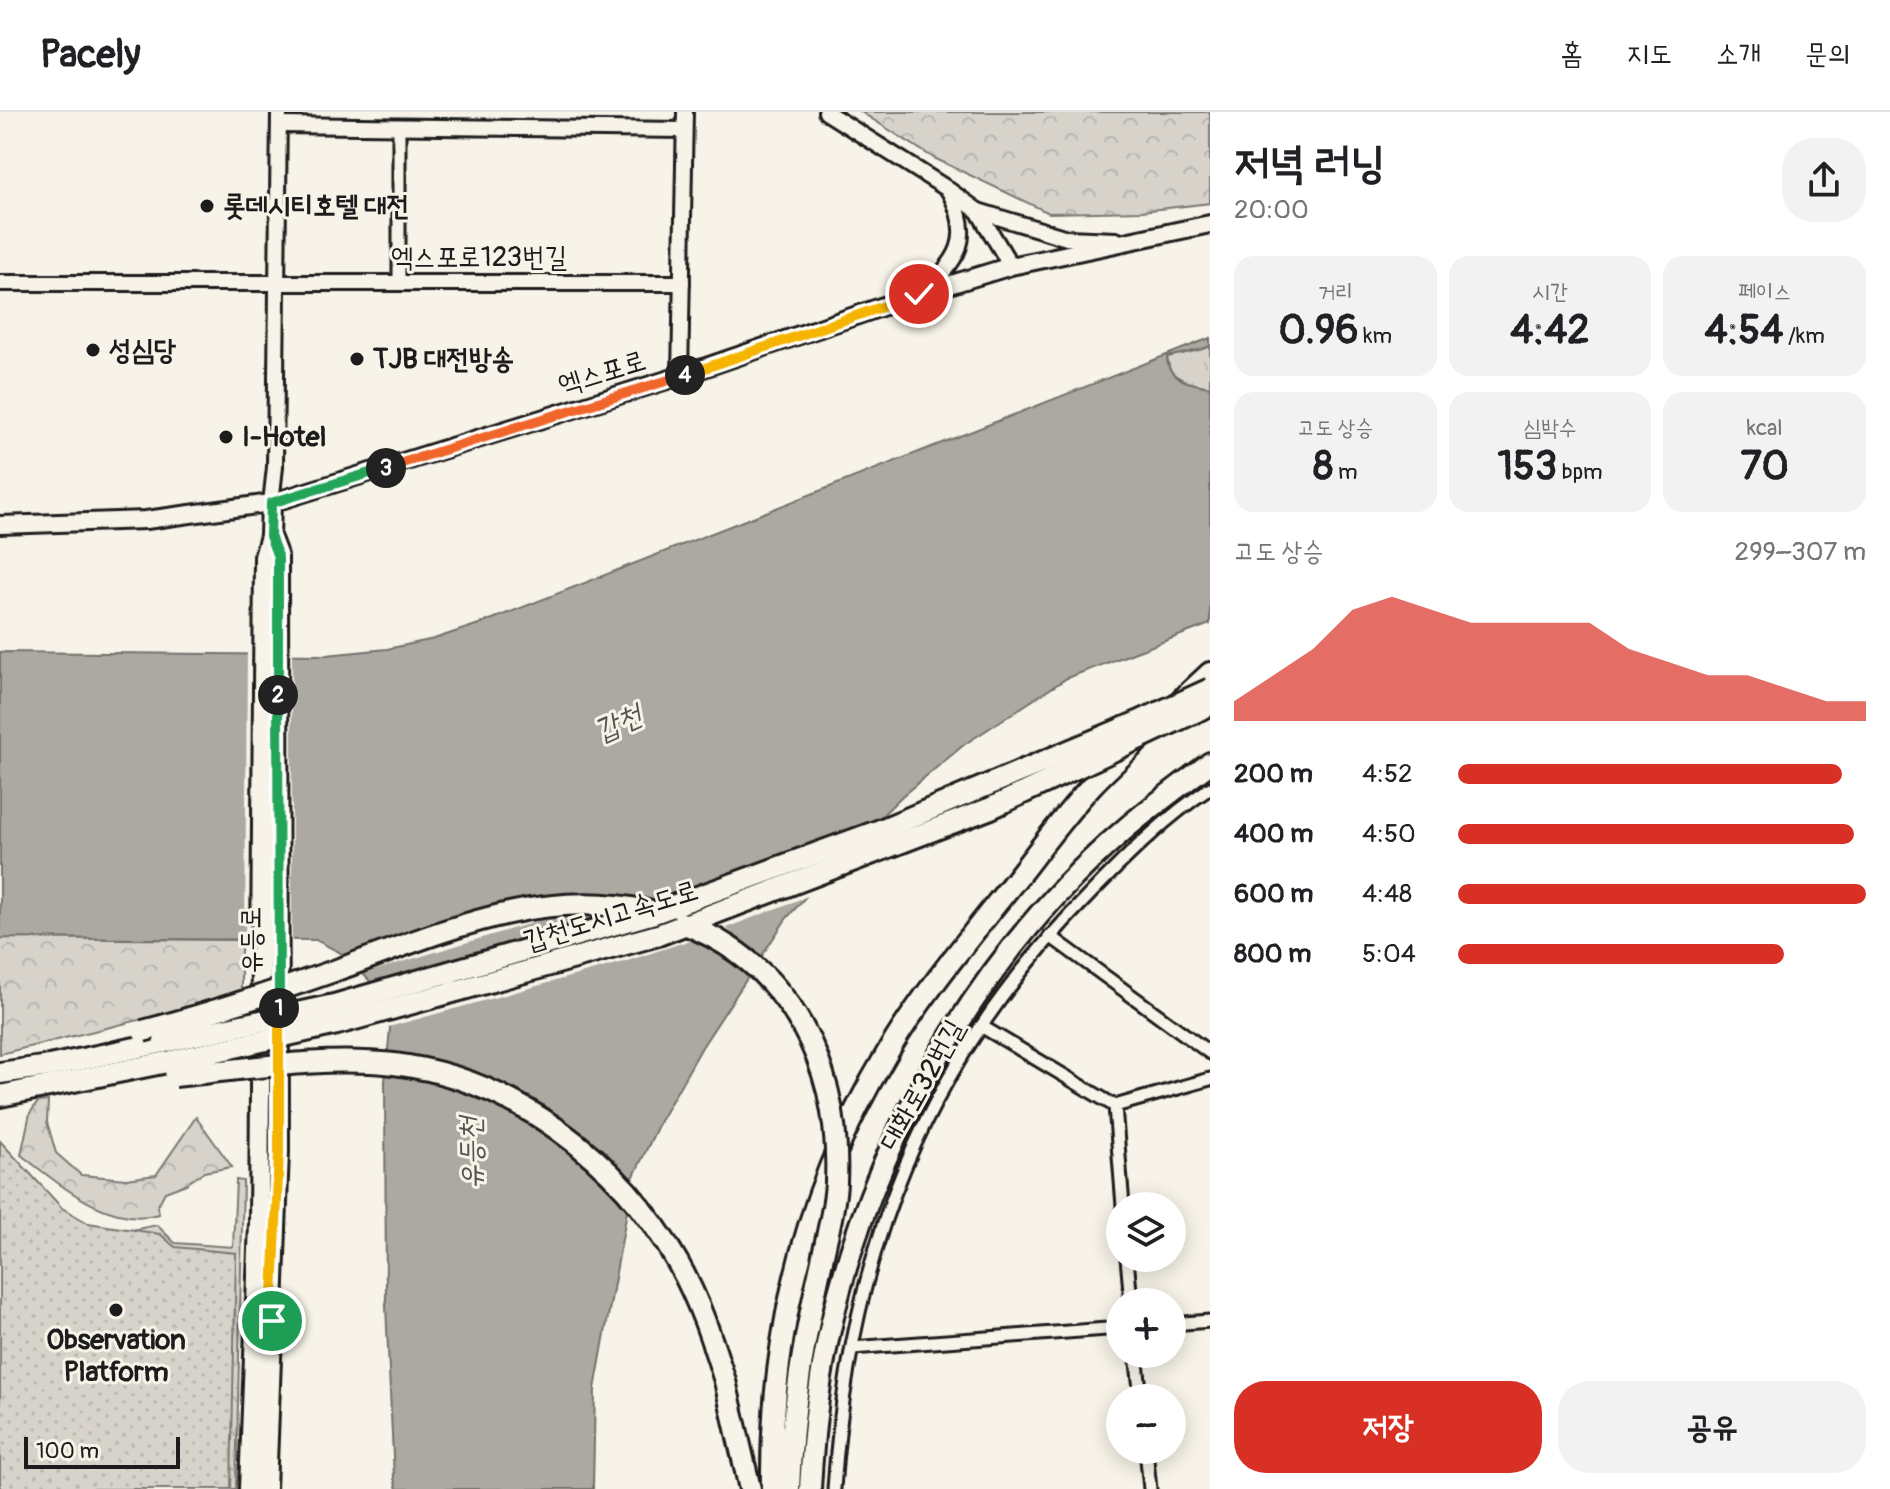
<!DOCTYPE html>
<html lang="ko">
<head>
<meta charset="utf-8">
<style>
	body { margin:0; font-family:Pangolin,"Poor Story",sans-serif; background:#f2f2f2; color:#202124; height:100vh; display:flex; flex-direction:column; font-size:30px; white-space:nowrap }
	* { box-sizing:border-box; margin:0 }
	p { font-size:26px; color:#757577 }
	.icon { flex:none; width:44px; height:44px; fill:none; stroke:currentColor; stroke-width:2; stroke-linecap:round; stroke-linejoin:round }
	.map { position:relative; flex:1; overflow:hidden }
	.side { display:flex; flex-direction:column; background:#fff; width:680px }
	.side>* { flex:none }
	.buttons { position:absolute; left:1106px; top:1080px; display:grid; gap:16px }
	.buttons a { display:grid; place-items:center; width:80px; height:80px; border-radius:50%; background:#fff; box-shadow:0 4px 20px #0003; font-size:40px }
	.scale { position:absolute; left:24px; bottom:20px; width:156px; box-sizing:border-box; padding-left:8px; border:4px solid #1c1c1c; border-top:0; font-size:22px; line-height:28px; white-space:nowrap; color:#1c1c1c; -webkit-text-stroke:6px #f7f3e8; paint-order:stroke }
	.pin { position:absolute; display:grid; place-items:center; width:68px; height:68px; color:#fff; margin:-34px; border:4px solid #fff; border-radius:50%; box-shadow:0 2px 8px #0007 }
	.km { position:absolute; width:40px; height:40px; margin:-20px; border-radius:50%; background:#222; color:#fff; font-size:22px; line-height:40px; text-align:center }
	.round { display:grid; place-items:center; flex:none; width:84px; height:84px; border-radius:32px; background:#f2f2f2 }
	.headline { display:flex; align-items:center; justify-content:space-between; height:136px; padding:0 24px }
	h1 { font-size:44px; font-weight:700; line-height:60px }
	.stats { display:grid; grid-template-columns:repeat(3,1fr); gap:12px; height:136px; padding:8px 24px }
	.stats div { display:grid; align-content:center; border-radius:20px; background:#f2f2f2; text-align:center }
	.stats b { font-size:40px; font-weight:700 }
	.stats small { font-size:22px; font-weight:400 }
	.stats p { font-size:22px }
	.chart { height:224px; padding:16px 24px }
	.chart p { display:flex; justify-content:space-between }
	.chart svg { width:100%; height:144px; margin-top:8px; fill:#d93025; opacity:.7 }
	.primary-button { display:flex; gap:16px; margin-top:auto; padding:16px 24px }
	.primary-button a { flex:1; height:92px; border-radius:32px; background:#d93025; color:#fff; font-size:32px; font-weight:700; line-height:92px; text-align:center }
	.primary-button a+a { background:#f2f2f2; color:#202124 }
	ul { padding:0 24px; list-style:none; font-size:26px }
	li { display:grid; grid-template-columns:128px 96px 1fr; align-items:center; height:60px }
	li i { height:20px; border-radius:10px; background:#d93025 }
	header { display:flex; align-items:center; gap:48px; box-sizing:border-box; height:112px; padding:0 40px; background:#fff; border-bottom:2px solid #e0e0e0 }
	header strong { font-size:38px }
	nav { display:flex; gap:44px; margin-inline-start:auto; font-size:28px }
	main { display:flex; flex:1; min-height:0 }
	.map>svg:first-child { display:block }
	.grass { fill:url(#grass-tufts); stroke:#7a7874; stroke-width:2 }
	.forest { fill:url(#forest-crowns); stroke:#7a7874; stroke-width:2 }
	.garden { fill:url(#garden-dots); stroke:#7a7874; stroke-width:2 }
	.water { fill:#aca9a2; stroke:#72716c; stroke-width:2 }
	.pier { fill:#f7f3e8 }
	.lines { fill:none; stroke-linecap:round; stroke-linejoin:round }
	.minor-casing { stroke:#1c1c1c; stroke-width:17 }
	.tertiary-casing { stroke:#1c1c1c; stroke-width:20 }
	.secondary-casing { stroke:#1c1c1c; stroke-width:22 }
	.primary-casing { stroke:#1c1c1c; stroke-width:24 }
	.trunk-casing { stroke:#1c1c1c; stroke-width:26 }
	.minor { stroke:#f7f3e8; stroke-width:11 }
	.tertiary { stroke:#f7f3e8; stroke-width:14 }
	.secondary { stroke:#f7f3e8; stroke-width:16 }
	.primary { stroke:#f7f3e8; stroke-width:18 }
	.trunk { stroke:#f7f3e8; stroke-width:20 }
	.trunk-bridge-casing { stroke:#1c1c1c; stroke-width:26; stroke-linecap:butt }
	.trunk-bridge { stroke:#f7f3e8; stroke-width:20 }
	.split-1-casing { stroke:#fff; stroke-width:16 }
	.split-2-casing { stroke:#fff; stroke-width:16 }
	.split-3-casing { stroke:#fff; stroke-width:16 }
	.split-4-casing { stroke:#fff; stroke-width:16 }
	.split-5-casing { stroke:#fff; stroke-width:16 }
	.split-1 { stroke:#f5b400; stroke-width:10 }
	.split-2 { stroke:#22a559; stroke-width:10 }
	.split-3 { stroke:#22a559; stroke-width:10 }
	.split-4 { stroke:#f0652b; stroke-width:10 }
	.split-5 { stroke:#f5b400; stroke-width:10 }
	.poi-dot { fill:#1c1c1c; stroke:#f7f3e8; stroke-width:3 }
	.labels { text-anchor:middle; dominant-baseline:central; stroke-width:6; stroke-linejoin:round; paint-order:stroke }
	.poi-label { font-size:28px; font-weight:bold; fill:#1c1c1c; stroke:#f7f3e8; text-anchor:start }
	.street-label { font-size:28px; fill:#1c1c1c; stroke:#f7f3e8 }
	.water-label { font-size:30px; font-style:italic; fill:#565452; stroke:#f7f3e8 }
</style>
</head>
<body>
<header>
<strong>Pacely</strong>
<nav><a>홈</a><a>지도</a><a>소개</a><a>문의</a></nav>
</header>
<main>
<div class="map">
<svg width="1210" height="1377" viewBox="0 0 1210 1377">
	<defs>
		<pattern id="grass-tufts" width="24" height="20" patternUnits="userSpaceOnUse" patternTransform="scale(2)"><rect width="24" height="20" fill="#d7d3cb"/><path d="M3 7l-1-3M5 7V3M7 7l1-3M15 17l-1-3M17 17v-4M19 17l1-3" fill="none" stroke="#b8b5ae"/></pattern>
		<pattern id="forest-crowns" width="20" height="18" patternUnits="userSpaceOnUse" patternTransform="scale(2)"><rect width="20" height="18" fill="#d7d3cb"/><path d="M2 6a3 3 0 1 1 6 0M12 15a3 3 0 1 1 6 0" fill="none" stroke="#b8b5ae"/></pattern>
		<pattern id="garden-dots" width="8" height="8" patternUnits="userSpaceOnUse" patternTransform="scale(2)"><rect width="8" height="8" fill="#d7d3cb"/><path d="M2 2h.1M6 6h.1" fill="none" stroke="#b8b5ae" stroke-width="1.8" stroke-linecap="round"/></pattern>
	</defs>
	<rect width="100%" height="100%" fill="#f7f3e8"/>
	<filter id="ink" filterUnits="userSpaceOnUse"><feTurbulence type="fractalNoise" baseFrequency=".0125" numOctaves="2"/><feDisplacementMap in="SourceGraphic" scale="16" xChannelSelector="R" yChannelSelector="G"/><feConvolveMatrix kernelMatrix="1 2 1 2 8 2 1 2 1" color-interpolation-filters="sRGB"/></filter>
	<g filter="url(#ink)">
		<path class="grass" d="M1210,234V275L1188,271L1170,260L1167,245C1182,241 1197,240 1210,234Z"/>
		<g class="forest">
			<path d="M861,0H1210V91L1142,99L1049,101L934,46Z"/>
			<path d="M0,826L241,828V883L0,942Z"/>
			<path d="M48,989L47,1010L56,1041L81,1063L126,1067L156,1063L196,1005L232,1055L204,1060L186,1072L165,1080L157,1095L159,1102C107,1116 60,1072 21,1043L30,1001L38,990Z"/>
			<path d="M236,1068L243,1069L236,1377H209L121,1120L157,1113L175,1131L233,1135Z"/>
		</g>
		<path class="garden" d="M0,1029L62,1096L88,1111L160,1122L175,1135L236,1141L231,1377H0Z"/>
		<path class="water" d="M1210,226V234C1197,240 1182,241 1167,245C1167,268 1191,272 1210,275V512L1067,566L965,632L902,684L845,740L786,807L702,935L659,1011L633,1066L595,1277L593,1377H397L394,1366L386,1194L385,970L390,916L369,868L341,841L316,828L0,826V540L326,543L387,537L434,527L485,510Z"/>
		<g class="pier">
			<path d="M247,538H292V832H245Z"/>
			<path d="M891,701L813,782L726,816L764,846L754,861L703,824L627,849L385,916L367,874L620,802L575,803L538,809L359,863L346,851L528,796L649,792L739,761Z"/>
		</g>
		<g class="lines">
			<defs>
				<g id="minor">
					<path d="M399,172V14"/>
					<path d="M1050,824L1210,941"/>
					<path d="M981,914L1115,994"/>
					<path d="M1123,1094L1115,994L1210,967"/>
					<path d="M1127,1146L1131,1190"/>
					<path d="M1172,1212L1210,1209"/>
					<path d="M852,1236L1120,1216"/>
					<path d="M1136,1242L1141,1286"/>
					<path d="M1146,1338L1150,1377"/>
					<path d="M834,1377C850,1139 923,951 1092,780C1129,742 1166,705 1210,676"/>
				</g>
				<g id="tertiary">
					<path d="M826,0L946,76L978,99L1011,154"/>
					<path d="M279,13L684,18"/>
					<path d="M978,99L1067,126L1116,128"/>
					<path d="M0,171H682"/>
					<path d="M921,180C959,150 974,125 949,79"/>
					<path d="M680,264L685,0"/>
					<path d="M271,391L275,355L279,0"/>
				</g>
				<path id="secondary" d="M0,413L146,408L271,391L680,264L919,182L1011,154L1210,112"/>
				<g id="primary">
					<path d="M249,1377L259,1111L264,445L270,424L271,391"/>
					<path d="M266,1377L279,1039L278,445L270,424"/>
				</g>
				<g id="trunk">
					<path d="M1181,588L1210,561"/>
					<path d="M0,961L49,954L164,930"/>
					<path d="M0,984L172,949"/>
					<path d="M725,1269L750,1377"/>
					<path d="M772,1377C770,1223 806,1076 886,943C918,889 958,840 997,791C1029,752 1058,710 1092,673C1107,657 1124,642 1140,627"/>
					<path d="M789,1377C792,1296 804,1227 822,1148"/>
					<path d="M810,1377C813,1321 819,1264 832,1209C874,1026 981,841 1124,718C1152,694 1181,673 1210,651"/>
				</g>
			</defs>
			<use href="#minor" class="minor-casing"/>
			<use href="#tertiary" class="tertiary-casing"/>
			<use href="#secondary" class="secondary-casing"/>
			<use href="#primary" class="primary-casing"/>
			<use href="#trunk" class="trunk-casing"/>
			<use href="#minor" class="minor"/>
			<use href="#tertiary" class="tertiary"/>
			<use href="#secondary" class="secondary"/>
			<use href="#primary" class="primary"/>
			<use href="#trunk" class="trunk"/>
			<defs>
				<g id="trunk-bridge">
					<path d="M682,811C792,853 841,957 836,1070C835,1096 827,1122 822,1148"/>
					<path d="M143,919C208,902 271,881 334,859C437,822 541,773 651,800"/>
					<path d="M164,930L334,893L651,802L878,719L1138,610L1210,577"/>
					<path d="M172,949L337,912L658,823L991,696L1210,593"/>
					<path d="M175,964C247,957 322,944 394,952C512,966 620,1048 678,1151C699,1188 712,1228 725,1269"/>
				</g>
			</defs>
			<use href="#trunk-bridge" class="trunk-bridge-casing"/>
			<use href="#trunk-bridge" class="trunk-bridge"/>
		</g>
	</g>
	<g class="lines" filter="url(#ink)">
		<defs>
			<path id="split-1" d="M272,1209L279,1039V896"/>
			<path id="split-2" d="M278,583L279,896"/>
			<path id="split-3" d="M278,583V445L270,424L271,391L386,356"/>
			<path id="split-4" d="M386,356L685,263"/>
			<path id="split-5" d="M685,263L919,182"/>
		</defs>
		<use href="#split-1" class="split-1-casing"/>
		<use href="#split-2" class="split-2-casing"/>
		<use href="#split-3" class="split-3-casing"/>
		<use href="#split-4" class="split-4-casing"/>
		<use href="#split-5" class="split-5-casing"/>
		<use href="#split-1" class="split-1"/>
		<use href="#split-2" class="split-2"/>
		<use href="#split-3" class="split-3"/>
		<use href="#split-4" class="split-4"/>
		<use href="#split-5" class="split-5"/>
	</g>
	<g class="poi-dot">
		<circle cx="207" cy="94" r="8"/>
		<circle cx="93" cy="238" r="8"/>
		<circle cx="357" cy="247" r="8"/>
		<circle cx="226" cy="325" r="8"/>
		<circle cx="116" cy="1198" r="8"/>
	</g>
	<g class="labels">
		<g class="poi-label">
			<text x="223" y="94">롯데시티호텔 대전</text>
			<text x="109" y="238">성심당</text>
			<text x="373" y="247">TJB 대전방송</text>
			<text x="242" y="325">I-Hotel</text>
			<text x="116" y="1228" text-anchor="middle">Observation<tspan x="116" dy="32">Platform</tspan></text>
		</g>
		<g class="street-label">
			<text x="479" y="145">엑스포로123번길</text>
			<text transform="translate(602 261) rotate(-17)">엑스포로</text>
			<text transform="translate(611 804) rotate(-17)">갑천도시고속도로</text>
			<text transform="translate(251 828) rotate(-90)">유등로</text>
			<text transform="translate(922 973) rotate(-61)">대화로32번길</text>
		</g>
		<g class="water-label">
			<text transform="translate(618 611) rotate(-24)">갑천</text>
			<text transform="translate(471 1041) rotate(-91)">유등천</text>
		</g>
	</g>
</svg>
<div class="buttons">
<a><svg class="icon" aria-label="layers" viewBox="0 0 24 24"><path d="M12 4l9 5-9 5-9-5zM3 14l9 5 9-5"/></svg></a>
<a>+</a>
<a>−</a>
</div>
<div class="scale">100 m</div>
<div class="pin" style="left:272px;top:1209px;background:#1e9e55"><svg class="icon" aria-label="arrive" viewBox="0 0 24 24"><path d="M6 21V4h12l-3 4 3 4H6"/></svg></div>
<div class="pin" style="left:919px;top:182px;background:#d93025"><svg class="icon" aria-label="check" viewBox="0 0 24 24"><path d="M5 12l5 5 9-10"/></svg></div>
<b class="km" style="left:279px;top:896px">1</b>
<b class="km" style="left:278px;top:583px">2</b>
<b class="km" style="left:386px;top:356px">3</b>
<b class="km" style="left:685px;top:263px">4</b>
</div>
<section class="side">
<div class="headline"><div><h1>저녁 러닝</h1><p>20:00</p></div><a class="round"><svg class="icon" aria-label="share" viewBox="0 0 24 24"><path d="M12 15V3M7 8l5-5 5 5M5 13v7h14v-7"/></svg></a></div>
<div class="stats">
<div><p>거리</p><b>0.96<small> km</small></b></div>
<div><p>시간</p><b>4:42</b></div>
<div><p>페이스</p><b>4:54<small> /km</small></b></div>
</div>
<div class="stats">
<div><p>고도 상승</p><b>8<small> m</small></b></div>
<div><p>심박수</p><b>153<small> bpm</small></b></div>
<div><p>kcal</p><b>70</b></div>
</div>
<div class="chart"><p><span>고도 상승</span>299–307 m</p>
<svg viewBox="0 0 160 44" preserveAspectRatio="none"><path d="M0 44V38L10 30L20 22L30 10L40 6L50 10L60 14L70 14L80 14L90 14L100 22L110 26L120 30L130 30L140 34L150 38L160 38V44z"/></svg>
</div>
<ul>
<li><b>200 m</b>4:52<i style="width:94%"></i></li>
<li><b>400 m</b>4:50<i style="width:97%"></i></li>
<li><b>600 m</b>4:48<i style="width:100%"></i></li>
<li><b>800 m</b>5:04<i style="width:80%"></i></li>
</ul>
<div class="primary-button"><a>저장</a><a>공유</a></div>
</section>
</main>
</body>
</html>
